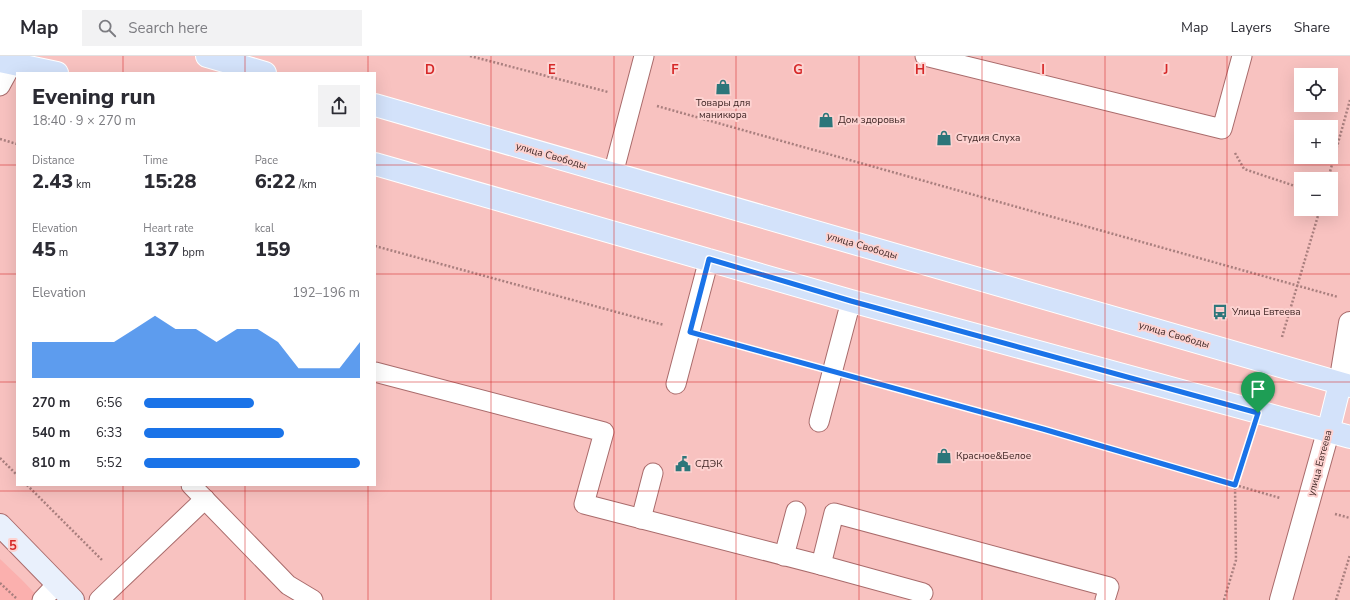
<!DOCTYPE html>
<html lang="en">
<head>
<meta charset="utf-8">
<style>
	body { margin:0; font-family:"Nunito Sans",sans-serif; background:#f2f2f3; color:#2b2b33; height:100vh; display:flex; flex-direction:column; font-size:15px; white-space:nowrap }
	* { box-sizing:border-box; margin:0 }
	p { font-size:13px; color:#7c7c81 }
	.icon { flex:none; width:22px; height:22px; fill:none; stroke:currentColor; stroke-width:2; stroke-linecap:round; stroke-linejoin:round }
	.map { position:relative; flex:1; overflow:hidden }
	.sheet { position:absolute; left:16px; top:16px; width:360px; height:414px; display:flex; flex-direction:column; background:#fff; border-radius:0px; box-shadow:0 4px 16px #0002 }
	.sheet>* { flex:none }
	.controls { position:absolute; left:1294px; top:12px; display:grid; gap:8px }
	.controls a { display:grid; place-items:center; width:44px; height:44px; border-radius:0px; background:#fff; box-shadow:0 4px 16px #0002; font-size:20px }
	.pin { position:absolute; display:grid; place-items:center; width:34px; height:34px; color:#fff; margin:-41px -17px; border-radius:50% 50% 50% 0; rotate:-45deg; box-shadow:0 0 4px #0007 }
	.pin .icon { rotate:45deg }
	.round { display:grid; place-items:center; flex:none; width:42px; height:42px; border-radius:0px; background:#f2f2f3 }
	.headline { display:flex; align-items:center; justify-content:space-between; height:68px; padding:0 16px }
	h1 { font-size:22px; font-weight:800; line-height:30px }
	.metrics { display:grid; grid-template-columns:repeat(3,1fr); gap:6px; height:68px; padding:4px 16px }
	.metrics div { display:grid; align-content:center }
	.metrics b { font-size:20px; font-weight:800 }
	.metrics small { font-size:11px; font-weight:400 }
	.metrics p { font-size:11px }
	.chart { height:112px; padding:8px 16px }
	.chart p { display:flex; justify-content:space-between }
	.chart svg { width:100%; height:72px; margin-top:4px; fill:#1a73e8; opacity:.7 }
	ul { padding:0 16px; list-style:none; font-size:13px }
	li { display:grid; grid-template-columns:64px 48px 1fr; align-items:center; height:30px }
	li i { height:10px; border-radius:5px; background:#1a73e8 }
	header { display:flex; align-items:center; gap:24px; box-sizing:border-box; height:56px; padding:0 20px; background:#fff; border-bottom:1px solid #e1e1e2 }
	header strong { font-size:19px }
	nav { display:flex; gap:22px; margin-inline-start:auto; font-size:14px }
	.search { width:280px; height:36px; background:#f2f2f3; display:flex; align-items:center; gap:10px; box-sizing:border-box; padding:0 14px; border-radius:0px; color:#7c7c81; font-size:15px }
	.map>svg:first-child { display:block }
	.built { fill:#fbb0ae }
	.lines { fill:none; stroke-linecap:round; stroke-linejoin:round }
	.service-casing { stroke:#a96b6b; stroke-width:21 }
	.tertiary-casing { stroke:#a96b6b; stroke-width:24 }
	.secondary-casing { stroke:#a96b6b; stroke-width:24 }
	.primary-casing { stroke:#fff; stroke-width:24 }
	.path { stroke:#a97f7e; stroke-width:2.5; stroke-dasharray:2 2; stroke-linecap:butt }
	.service { stroke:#fff; stroke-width:19 }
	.tertiary { stroke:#fff; stroke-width:22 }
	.secondary { stroke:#e9f0fc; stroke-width:22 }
	.primary { stroke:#d3e2fa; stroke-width:22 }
	.route-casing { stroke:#fff; stroke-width:8 }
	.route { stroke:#1a73e8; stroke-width:5 }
	.grid { fill:none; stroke:#d62828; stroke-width:1; stroke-opacity:0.55 }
	.labels { text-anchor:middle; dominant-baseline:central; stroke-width:4; stroke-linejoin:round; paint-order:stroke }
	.poi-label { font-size:10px; fill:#3f2625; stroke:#fdd3d1; text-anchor:start }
	.street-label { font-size:10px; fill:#3f2625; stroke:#fdd3d1 }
	.grid-label { font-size:13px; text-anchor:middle; font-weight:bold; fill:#d62828; stroke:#fdd3d1; stroke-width:4; stroke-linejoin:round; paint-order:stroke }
</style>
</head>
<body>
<header>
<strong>Map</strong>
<div class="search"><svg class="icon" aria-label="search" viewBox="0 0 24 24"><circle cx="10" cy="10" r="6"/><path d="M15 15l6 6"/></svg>Search here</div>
<nav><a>Map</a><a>Layers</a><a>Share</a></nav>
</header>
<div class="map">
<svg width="1350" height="544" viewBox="0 0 1350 544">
	<rect width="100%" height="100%" fill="#f8c2c0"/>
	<path class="built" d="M0,503L22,524L41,544H0Z"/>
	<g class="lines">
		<defs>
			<g id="service">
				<path d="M925,0L1222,73L1242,0"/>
				<path d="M0,30L12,8"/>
				<path d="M613,118L644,0"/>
				<path d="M375,316L604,376L584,448L821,509L834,457L1109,531L1105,544"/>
				<path d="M676,328L709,203"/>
				<path d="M819,366L851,245"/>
				<path d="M191,429L288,529L313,544"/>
				<path d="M641,463L653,417"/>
				<path d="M784,500L796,455"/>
				<path d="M821,509L923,537"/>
				<path d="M42,544L57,528"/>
				<path d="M99,544L205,443"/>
			</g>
			<g id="tertiary">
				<path d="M1340,328L1350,267"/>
				<path d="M1281,544L1328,376"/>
			</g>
			<path id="secondary" d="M0,469L73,544"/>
			<g id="primary">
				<path d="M207,0L265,17"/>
				<path d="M0,5L57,17"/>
				<path d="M375,49L1350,330"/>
				<path d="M375,108L851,245L1350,381"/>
				<path d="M1328,376L1340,328"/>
			</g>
		</defs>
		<use href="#service" class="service-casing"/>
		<use href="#tertiary" class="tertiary-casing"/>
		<use href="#secondary" class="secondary-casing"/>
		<use href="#primary" class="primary-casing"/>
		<g class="path">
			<path d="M470,0L608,36"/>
			<path d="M657,50L1338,241"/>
			<path d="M0,83L17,88"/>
			<path d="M1235,97L1244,113L1301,132"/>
			<path d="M1328,123L1350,44"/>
			<path d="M375,190L664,269"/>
			<path d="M1282,281L1320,153"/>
			<path d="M715,283L807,308"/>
			<path d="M858,322L1043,373L1280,442"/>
			<path d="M0,402L17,419"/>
			<path d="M27,429L103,505"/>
			<path d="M1335,458L1350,462"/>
			<path d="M0,527L16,542"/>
			<path d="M1224,544L1236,504L1235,429L1250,383"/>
			<path d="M1336,544L1350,499"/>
		</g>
		<use href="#service" class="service"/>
		<use href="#tertiary" class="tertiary"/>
		<use href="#secondary" class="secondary"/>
		<use href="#primary" class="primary"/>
	</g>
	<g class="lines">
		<defs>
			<path id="route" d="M709,203L851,245L1258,357L1235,429L1043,373L690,276Z"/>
		</defs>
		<use href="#route" class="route-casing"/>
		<use href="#route" class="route"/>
	</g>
	<path class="grid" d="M123,0V17M245,0V17M368,0V17M491,0V544M614,0V544M736,0V544M859,0V544M982,0V544M1105,0V544M1227,0V544M0,109H17M375,109H1350M0,218H17M375,218H1350M0,326H17M375,326H1350M123,429V544M245,429V544M368,429V544M0,435H1350"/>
	<defs>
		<symbol id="shop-bare" viewBox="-9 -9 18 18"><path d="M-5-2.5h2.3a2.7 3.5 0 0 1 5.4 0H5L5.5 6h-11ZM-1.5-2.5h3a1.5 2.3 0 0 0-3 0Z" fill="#2c767a" stroke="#fdd3d1" stroke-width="2.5" paint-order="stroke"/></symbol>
		<symbol id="bus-bare" viewBox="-9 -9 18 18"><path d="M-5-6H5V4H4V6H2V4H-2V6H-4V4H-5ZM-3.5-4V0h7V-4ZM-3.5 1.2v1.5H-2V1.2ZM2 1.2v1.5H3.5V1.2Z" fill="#2c767a" stroke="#fdd3d1" stroke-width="2.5" paint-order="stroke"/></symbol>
		<symbol id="civic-bare" viewBox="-9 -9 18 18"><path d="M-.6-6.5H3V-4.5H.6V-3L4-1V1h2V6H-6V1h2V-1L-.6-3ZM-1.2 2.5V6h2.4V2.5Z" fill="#2c767a" stroke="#fdd3d1" stroke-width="2.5" paint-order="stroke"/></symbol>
	</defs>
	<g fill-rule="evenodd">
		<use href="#shop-bare" x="712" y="20" width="22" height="22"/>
		<use href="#shop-bare" x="815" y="53" width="22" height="22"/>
		<use href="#shop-bare" x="933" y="71" width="22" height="22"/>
		<use href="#bus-bare" x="1209" y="245" width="22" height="22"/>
		<use href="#shop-bare" x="933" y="389" width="22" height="22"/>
		<use href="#civic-bare" x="672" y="397" width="22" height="22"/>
	</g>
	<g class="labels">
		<g class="poi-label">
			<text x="723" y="47" text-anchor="middle">Товары для<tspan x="723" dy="12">маникюра</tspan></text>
			<text x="838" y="64">Дом здоровья</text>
			<text x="956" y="82">Студия Слуха</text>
			<text x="1232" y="256">Улица Евтеева</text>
			<text x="956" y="400">Красное&amp;Белое</text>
			<text x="695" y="408">СДЭК</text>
		</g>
		<g class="street-label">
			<text transform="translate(551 100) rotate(16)">улица Свободы</text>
			<text transform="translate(862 190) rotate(16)">улица Свободы</text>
			<text transform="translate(1174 279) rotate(16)">улица Свободы</text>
			<text transform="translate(1320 407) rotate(-75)">улица Евтеева</text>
		</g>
	</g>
	<g class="grid-label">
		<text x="430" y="18">D</text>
		<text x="552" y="18">E</text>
		<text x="675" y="18">F</text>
		<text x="798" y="18">G</text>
		<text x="920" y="18">H</text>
		<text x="1043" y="18">I</text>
		<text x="1166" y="18">J</text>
		<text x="13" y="494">5</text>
	</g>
</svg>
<div class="controls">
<a><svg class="icon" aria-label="locate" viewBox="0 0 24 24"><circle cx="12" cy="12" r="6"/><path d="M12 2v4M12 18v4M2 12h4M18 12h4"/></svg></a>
<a>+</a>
<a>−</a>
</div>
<div class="pin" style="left:1258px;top:357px;background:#1e9e55"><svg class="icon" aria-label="arrive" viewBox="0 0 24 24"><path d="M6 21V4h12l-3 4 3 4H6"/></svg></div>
<section class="sheet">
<div class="headline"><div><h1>Evening run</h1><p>18:40 · 9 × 270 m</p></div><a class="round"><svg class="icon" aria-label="share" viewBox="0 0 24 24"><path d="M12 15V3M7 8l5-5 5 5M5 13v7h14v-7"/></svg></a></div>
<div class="metrics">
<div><p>Distance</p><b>2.43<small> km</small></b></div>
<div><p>Time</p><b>15:28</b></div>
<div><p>Pace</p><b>6:22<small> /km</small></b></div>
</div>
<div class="metrics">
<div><p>Elevation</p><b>45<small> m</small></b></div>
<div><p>Heart rate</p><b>137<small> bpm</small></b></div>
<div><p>kcal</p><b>159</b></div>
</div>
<div class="chart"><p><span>Elevation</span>192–196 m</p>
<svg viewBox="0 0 160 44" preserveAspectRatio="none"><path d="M0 44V22L10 22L20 22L30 22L40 22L50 14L60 6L70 14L80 14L90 22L100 14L110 14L120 22L130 38L140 38L150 38L160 22V44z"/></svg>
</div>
<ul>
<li><b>270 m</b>6:56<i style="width:51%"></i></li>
<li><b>540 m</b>6:33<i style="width:65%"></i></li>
<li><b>810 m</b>5:52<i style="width:100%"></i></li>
</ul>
</section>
</div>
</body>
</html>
